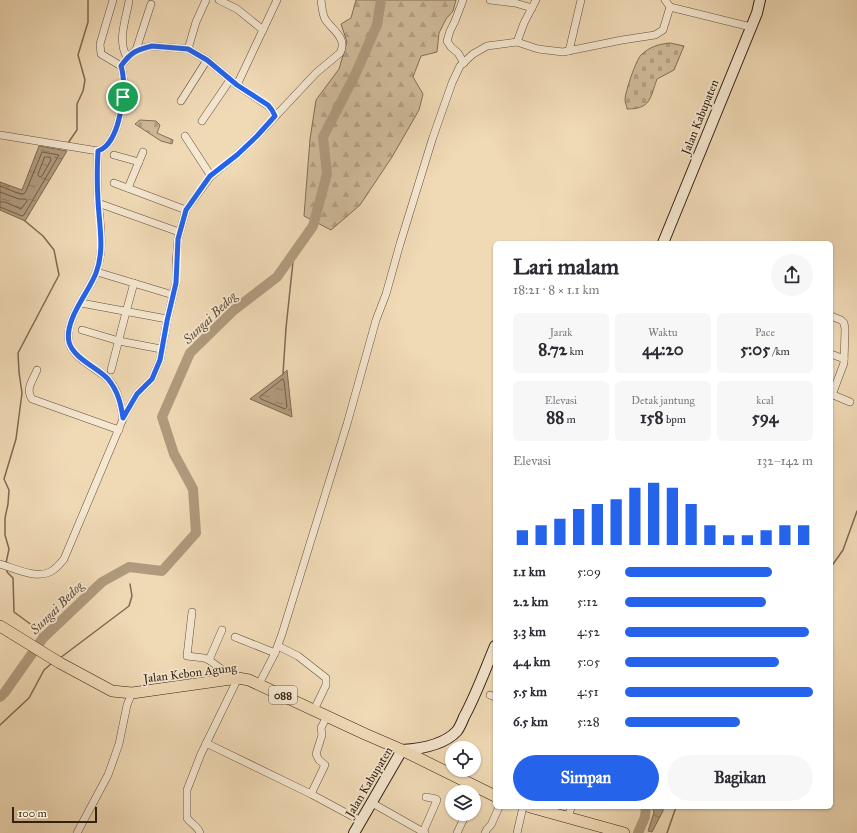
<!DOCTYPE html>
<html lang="id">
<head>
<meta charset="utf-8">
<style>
	body { margin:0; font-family:"IM FELL Great Primer",serif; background:#f7f7f7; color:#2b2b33; height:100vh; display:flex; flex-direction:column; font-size:15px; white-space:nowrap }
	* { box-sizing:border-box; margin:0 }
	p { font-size:13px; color:#7c7c81 }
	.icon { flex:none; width:22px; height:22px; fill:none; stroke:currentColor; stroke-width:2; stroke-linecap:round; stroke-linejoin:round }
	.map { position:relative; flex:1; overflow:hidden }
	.drawer { position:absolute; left:493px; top:241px; width:340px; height:568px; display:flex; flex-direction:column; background:#fff; border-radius:6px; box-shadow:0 1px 3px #0004 }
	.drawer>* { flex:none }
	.fabs { position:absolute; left:445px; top:741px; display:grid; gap:8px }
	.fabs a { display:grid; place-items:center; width:36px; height:36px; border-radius:50%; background:#fff; box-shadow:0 1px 3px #0004; font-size:20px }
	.scale { position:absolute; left:12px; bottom:10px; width:85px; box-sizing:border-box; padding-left:4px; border:2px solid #332112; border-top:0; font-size:11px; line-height:14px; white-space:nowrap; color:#332112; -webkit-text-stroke:3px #f5e7d0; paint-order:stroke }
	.pin { position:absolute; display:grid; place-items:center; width:34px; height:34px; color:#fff; margin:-17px; border:2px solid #fff; border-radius:50%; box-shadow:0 1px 4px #0007 }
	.round { display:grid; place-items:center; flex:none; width:42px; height:42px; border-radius:21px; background:#f7f7f7 }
	.headline { display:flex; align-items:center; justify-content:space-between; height:68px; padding:0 20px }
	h1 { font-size:22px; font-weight:800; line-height:30px }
	.stats { display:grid; grid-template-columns:repeat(3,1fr); gap:6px; height:68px; padding:4px 20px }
	.stats div { display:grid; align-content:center; border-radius:6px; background:#f7f7f7; text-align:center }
	.stats b { font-size:17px; font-weight:800 }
	.stats small { font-size:11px; font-weight:400 }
	.stats p { font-size:11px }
	.chart { height:112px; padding:8px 20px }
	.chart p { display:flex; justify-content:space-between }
	.chart svg { width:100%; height:72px; margin-top:4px; stroke:#2563eb; stroke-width:6 }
	.primary-button { display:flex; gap:8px; margin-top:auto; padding:8px 20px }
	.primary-button a { flex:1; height:46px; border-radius:24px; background:#2563eb; color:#fff; font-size:16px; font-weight:800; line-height:46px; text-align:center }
	.primary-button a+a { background:#f7f7f7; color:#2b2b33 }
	ul { padding:0 20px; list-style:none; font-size:13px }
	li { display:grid; grid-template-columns:64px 48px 1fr; align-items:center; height:30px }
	li i { height:10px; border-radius:5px; background:#2563eb }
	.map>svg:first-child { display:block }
	.forest { fill:url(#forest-firs); stroke:#826e56 }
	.cemetery { fill:url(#cemetery-stones); stroke:#826e56 }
	.water { fill:url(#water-ripples); stroke:#7e6a53 }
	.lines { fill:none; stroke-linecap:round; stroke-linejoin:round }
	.shore { stroke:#725e48; stroke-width:1 }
	.stream { stroke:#7e6a53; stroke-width:1.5 }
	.river { stroke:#b09b7e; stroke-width:10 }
	.minor-casing { stroke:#624f3b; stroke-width:8 }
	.secondary-casing { stroke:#332112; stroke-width:12 }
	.primary-casing { stroke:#332112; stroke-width:12 }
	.minor { stroke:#f5e7d0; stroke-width:7 }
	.secondary { stroke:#f5e7d0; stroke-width:10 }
	.primary { stroke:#f0dab6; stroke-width:11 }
	.route-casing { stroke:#fff; stroke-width:8 }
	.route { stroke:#2563eb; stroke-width:5 }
	.labels { text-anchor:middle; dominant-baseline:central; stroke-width:3.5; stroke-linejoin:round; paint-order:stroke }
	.shield { fill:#f5e7d0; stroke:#6d5c4b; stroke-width:1 }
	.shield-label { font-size:11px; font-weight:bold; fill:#332112 }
	.street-label { font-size:12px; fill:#332112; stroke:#f5e7d0 }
	.water-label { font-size:13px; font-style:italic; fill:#5f4c38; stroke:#f5e7d0 }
</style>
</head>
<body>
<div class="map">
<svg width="857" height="833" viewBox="0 0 857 833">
	<defs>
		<pattern id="forest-firs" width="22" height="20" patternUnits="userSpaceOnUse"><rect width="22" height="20" fill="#d0bb9a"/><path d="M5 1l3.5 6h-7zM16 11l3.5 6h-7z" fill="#b3a084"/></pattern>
		<pattern id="cemetery-stones" width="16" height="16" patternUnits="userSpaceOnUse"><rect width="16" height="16" fill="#d0bb9a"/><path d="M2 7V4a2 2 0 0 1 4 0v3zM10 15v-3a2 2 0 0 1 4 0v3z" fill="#b3a084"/></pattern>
		<pattern id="water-ripples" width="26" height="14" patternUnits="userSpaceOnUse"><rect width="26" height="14" fill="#b09b7e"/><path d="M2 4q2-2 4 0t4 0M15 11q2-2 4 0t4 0" fill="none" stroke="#907e66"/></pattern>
	</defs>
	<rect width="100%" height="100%" fill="#f0dab6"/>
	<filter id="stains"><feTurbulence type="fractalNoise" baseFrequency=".005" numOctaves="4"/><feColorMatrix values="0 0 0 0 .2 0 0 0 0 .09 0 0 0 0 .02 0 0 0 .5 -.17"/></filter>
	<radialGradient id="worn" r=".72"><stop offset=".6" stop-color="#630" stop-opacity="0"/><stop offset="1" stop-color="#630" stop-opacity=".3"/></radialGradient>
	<path class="forest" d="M356,0H456L453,11L446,19L439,33L437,52L421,56L413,77L423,94L419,110L392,157L360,205L331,230L304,216L310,139L316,100L339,69L347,42L341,24L351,18Z"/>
	<g class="cemetery">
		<path d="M670,43L684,46L674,70L657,79C650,98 651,109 627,109C627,106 625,103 625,100C625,92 636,60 641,55C649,47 659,44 670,43Z"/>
		<path d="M140,120L156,121L160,125L157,133L173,140L172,144L161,141L135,124Z"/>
	</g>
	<g class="water">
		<path d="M39,146L67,151L25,221L0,210V182L22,190Z"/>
		<path d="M287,370L292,417L250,399L283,374Z"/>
		<path d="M652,807H663V811L652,832L648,831L654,812Z"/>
	</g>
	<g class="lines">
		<g class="shore">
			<path d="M45,157H50L51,160L42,176L40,177L38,175Z"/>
			<path d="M0,186L20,194H24L26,191L42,152L59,155L24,215L22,216L0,207"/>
			<path d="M0,192L19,199H26L27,201L21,209L5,202H0"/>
			<path d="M283,379L284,381L287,407L285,409L261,399L260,397Z"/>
		</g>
		<g class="stream">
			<path d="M68,143L77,130V104L83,91L85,80L78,55L88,22V0"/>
			<path d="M283,374L286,328L294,252"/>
			<path d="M6,563L9,549L5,535V518L8,504L9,490L4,479L16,439L22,393L19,372L18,353L59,275L54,250L43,236L25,221"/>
			<path d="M831,567L843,550L857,511"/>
			<path d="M7,569V572L13,578L14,612L33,626L43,638"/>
			<path d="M60,658L129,606L132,596L130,584"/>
			<path d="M0,691L5,692"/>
			<path d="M0,725L29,698L44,670L52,663"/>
			<path d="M667,833L676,807"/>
		</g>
		<g class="river">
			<path d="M0,697L5,692L43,638L102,582L129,567L162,571L196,533L193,489L174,454L162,417L190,353L234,310L277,277L313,226L327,174L323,137L355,75L377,25L381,0"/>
			<path d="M638,833L645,817L646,807"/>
		</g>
		<defs>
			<g id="minor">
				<path d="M113,0L100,44L101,54L121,66"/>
				<path d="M219,0L237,9L263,30"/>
				<path d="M463,0L455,21L450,31L447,41L451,47L458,53L464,63"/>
				<path d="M490,0L515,3L532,8"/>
				<path d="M665,0L670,7"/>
				<path d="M670,7L751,27"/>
				<path d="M517,42L538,49L563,52L622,40L655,35L663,30L670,7"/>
				<path d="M188,49L196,22L206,0"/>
				<path d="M136,50L151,4"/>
				<path d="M569,51L581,0"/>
				<path d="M127,57C117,41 126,19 129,1"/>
				<path d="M237,85L277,0"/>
				<path d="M181,101L207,60"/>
				<path d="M202,121L230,80"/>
				<path d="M0,135L98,151C101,150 104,148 106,146C121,131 127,85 121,66L131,54L136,50L152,46L188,49L207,60L237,85L267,105L272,110L275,116"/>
				<path d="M185,136L211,176"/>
				<path d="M114,155L139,162"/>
				<path d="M114,183L186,210"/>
				<path d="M128,188L143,152"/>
				<path d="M98,203L179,232"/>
				<path d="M97,272L173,295"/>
				<path d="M81,303L167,319"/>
				<path d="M831,316L841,320L844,323L845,329L844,363L832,395"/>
				<path d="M82,330L119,341L161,349"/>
				<path d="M831,354L844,359"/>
				<path d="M37,370C33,380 25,389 32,399L119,430"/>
				<path d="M111,370L126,312L134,283"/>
				<path d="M831,394L850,402"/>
				<path d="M123,418L137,394L152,379L160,360L167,321L176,283V264L178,239L186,210L211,176L237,155L257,136L316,73L340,53C348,38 332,30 325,19C322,13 322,6 321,0"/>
				<path d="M0,564C14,568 35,579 50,572C56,569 60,564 64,559L123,419C121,404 118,388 106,377C95,368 72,357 69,342C64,320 89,292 96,273C105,250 100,223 98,200C97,184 97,168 98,151"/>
				<path d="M192,612L187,656L204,658L209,660L235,679"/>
				<path d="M235,637L275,653"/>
				<path d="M278,646L298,656L326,678V685L314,710"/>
				<path d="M209,660L222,630"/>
				<path d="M259,684L275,653L282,634L347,424L376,320L386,294L400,244L433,137L452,83L460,66L473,54L487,46L517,42L524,23L536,0"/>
				<path d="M490,695L495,697"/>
				<path d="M206,743L311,794L361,821"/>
				<path d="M311,794L324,767L325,765L319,760L316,754L322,735L321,728L327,716"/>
				<path d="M474,796L477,788"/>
				<path d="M372,803L425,833"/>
				<path d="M568,817L571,808"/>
				<path d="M423,832L437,800L436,799L426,797"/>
				<path d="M77,833L108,775L119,744L127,705L132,693"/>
				<path d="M200,833C198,826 191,824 187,818V790L201,754L238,678"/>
				<path d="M457,833L466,814"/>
				<path d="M485,833L487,829L491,825L499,807"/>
				<path d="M517,833L523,807"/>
			</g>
			<g id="secondary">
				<path d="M663,243L757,13L760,0"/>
				<path d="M354,833L402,750C419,749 444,745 457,731C460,727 462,722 464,717C476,695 485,670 495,646"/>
			</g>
			<g id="primary">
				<path d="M0,626L60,663L112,691L132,693L238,678L249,680L365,734L402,750L495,796"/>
				<path d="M530,807L624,833"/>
			</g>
		</defs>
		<use href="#minor" class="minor-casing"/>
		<use href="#secondary" class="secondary-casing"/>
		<use href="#primary" class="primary-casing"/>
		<use href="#minor" class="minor"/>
		<use href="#secondary" class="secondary"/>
		<use href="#primary" class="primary"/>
	</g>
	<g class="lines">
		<defs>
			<path id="route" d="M152,46L188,49L207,60L237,85L268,105L272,110L275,116L257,136L237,155L210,176L186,210L178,239L176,283L167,321L160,360L152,379L137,394L123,418C121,404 118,391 108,379C98,368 73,358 69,342C64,320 89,292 96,273C105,250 99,224 98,200C97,184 97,168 98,151C101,150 104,148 106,146C121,131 127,85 121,66C131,52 136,50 152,46Z"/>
		</defs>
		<use href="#route" class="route-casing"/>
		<use href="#route" class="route"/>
	</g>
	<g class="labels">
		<rect class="shield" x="269" y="686" width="28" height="18" rx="3"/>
		<g class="shield-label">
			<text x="283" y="695">088</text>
		</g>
		<g class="street-label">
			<text transform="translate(700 117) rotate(-68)">Jalan Kabupaten</text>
			<text transform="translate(190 673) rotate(-7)">Jalan Kebon Agung</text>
			<text transform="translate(369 782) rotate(-59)">Jalan Kabupaten</text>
		</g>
		<g class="water-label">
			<text transform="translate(210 318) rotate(-44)">Sungai Bedog</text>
			<text transform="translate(57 608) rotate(-45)">Sungai Bedog</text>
		</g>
	</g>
	<rect width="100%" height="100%" filter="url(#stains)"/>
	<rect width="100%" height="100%" fill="url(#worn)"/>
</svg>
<div class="fabs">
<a><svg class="icon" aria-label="locate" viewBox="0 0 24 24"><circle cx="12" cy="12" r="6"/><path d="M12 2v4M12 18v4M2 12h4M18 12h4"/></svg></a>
<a><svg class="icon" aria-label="layers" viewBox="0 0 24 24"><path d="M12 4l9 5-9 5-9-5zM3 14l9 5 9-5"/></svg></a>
</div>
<div class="scale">100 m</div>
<div class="pin" style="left:123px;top:97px;background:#1e9e55"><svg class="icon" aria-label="arrive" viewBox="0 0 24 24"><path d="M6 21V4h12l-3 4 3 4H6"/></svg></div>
<section class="drawer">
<div class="headline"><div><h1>Lari malam</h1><p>18:21 · 8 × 1.1 km</p></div><a class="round"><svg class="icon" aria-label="share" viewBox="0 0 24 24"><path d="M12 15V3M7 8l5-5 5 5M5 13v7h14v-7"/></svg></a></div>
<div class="stats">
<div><p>Jarak</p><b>8.72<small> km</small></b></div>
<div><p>Waktu</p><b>44:20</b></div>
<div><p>Pace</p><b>5:05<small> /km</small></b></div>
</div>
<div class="stats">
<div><p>Elevasi</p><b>88<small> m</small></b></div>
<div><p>Detak jantung</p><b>158<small> bpm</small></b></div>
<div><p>kcal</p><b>594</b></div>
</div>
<div class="chart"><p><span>Elevasi</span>132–142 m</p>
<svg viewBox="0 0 160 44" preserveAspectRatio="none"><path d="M5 44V35M15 44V32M25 44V28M35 44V22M45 44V19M55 44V16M65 44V9M75 44V6M85 44V9M95 44V19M105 44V32M115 44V38M125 44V38M135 44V35M145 44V32M155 44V32"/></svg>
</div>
<ul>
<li><b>1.1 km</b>5:09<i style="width:78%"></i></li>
<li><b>2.2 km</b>5:12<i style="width:75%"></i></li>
<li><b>3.3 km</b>4:52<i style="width:98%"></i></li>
<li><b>4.4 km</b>5:05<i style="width:82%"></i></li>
<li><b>5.5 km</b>4:51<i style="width:100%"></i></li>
<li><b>6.5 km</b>5:28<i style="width:61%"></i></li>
</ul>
<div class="primary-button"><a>Simpan</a><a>Bagikan</a></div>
</section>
</div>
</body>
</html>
